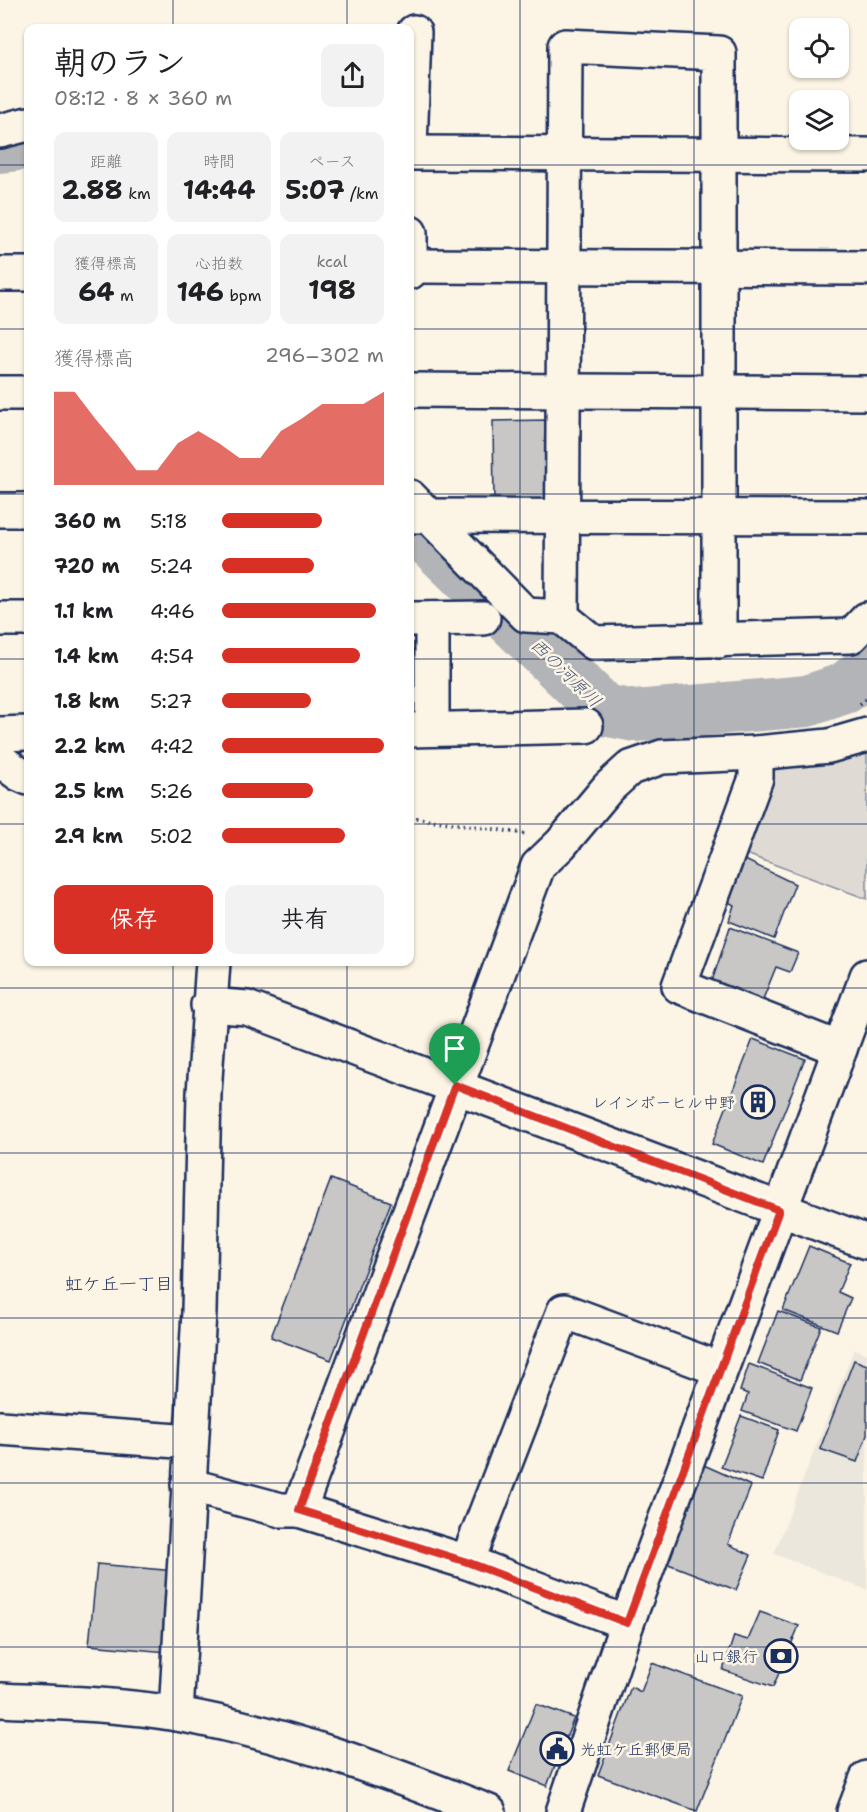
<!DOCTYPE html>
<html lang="ja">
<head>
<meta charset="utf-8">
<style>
	body { margin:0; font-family:"Shantell Sans","Klee One",sans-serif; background:#f2f2f2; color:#202124; height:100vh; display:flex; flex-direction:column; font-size:22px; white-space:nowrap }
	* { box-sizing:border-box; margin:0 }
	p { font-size:20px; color:#757577 }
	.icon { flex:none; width:33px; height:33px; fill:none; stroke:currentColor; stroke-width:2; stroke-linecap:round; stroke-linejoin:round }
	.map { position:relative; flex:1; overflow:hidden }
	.panel { position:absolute; left:24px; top:24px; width:390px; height:942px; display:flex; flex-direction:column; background:#fff; border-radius:12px; box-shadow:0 2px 4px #0004 }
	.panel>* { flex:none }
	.fabs { position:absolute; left:789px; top:18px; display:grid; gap:12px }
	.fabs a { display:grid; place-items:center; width:60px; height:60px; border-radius:12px; background:#fff; box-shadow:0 2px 4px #0004; font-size:30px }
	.pin { position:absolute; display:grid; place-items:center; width:51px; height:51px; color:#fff; margin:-62px -26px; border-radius:50% 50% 50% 0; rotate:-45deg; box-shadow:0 0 6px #0007 }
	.pin .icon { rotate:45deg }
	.round { display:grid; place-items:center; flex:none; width:63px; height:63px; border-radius:12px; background:#f2f2f2 }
	.summary { display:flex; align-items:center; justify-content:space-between; height:102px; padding:0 30px }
	h1 { font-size:33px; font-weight:700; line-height:45px }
	.figures { display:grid; grid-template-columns:repeat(3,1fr); gap:9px; height:102px; padding:6px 30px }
	.figures div { display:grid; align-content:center; border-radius:12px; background:#f2f2f2; text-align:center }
	.figures b { font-size:26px; font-weight:700 }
	.figures small { font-size:16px; font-weight:400 }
	.figures p { font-size:16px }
	.chart { height:168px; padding:12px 30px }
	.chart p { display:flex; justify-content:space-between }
	.chart svg { width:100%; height:108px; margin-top:6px; fill:#d93025; opacity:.7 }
	.action { display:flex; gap:12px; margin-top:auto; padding:12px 30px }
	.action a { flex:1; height:69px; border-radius:12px; background:#d93025; color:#fff; font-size:24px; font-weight:700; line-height:69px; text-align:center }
	.action a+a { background:#f2f2f2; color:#202124 }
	ul { padding:0 30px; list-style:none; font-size:20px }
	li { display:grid; grid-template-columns:96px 72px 1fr; align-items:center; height:45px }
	li i { height:15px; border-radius:8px; background:#d93025 }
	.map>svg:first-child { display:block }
	.built { fill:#ece7dc }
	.green { fill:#dfdbd4; stroke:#7d8599; stroke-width:1.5 }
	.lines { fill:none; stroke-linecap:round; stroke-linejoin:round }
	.river { stroke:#b2b4b8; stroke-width:52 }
	.building { fill:#c8c7c6; stroke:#1b2f5e; stroke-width:1.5 }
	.minor-casing { stroke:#1b2f5e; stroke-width:38 }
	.major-casing { stroke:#1b2f5e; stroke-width:38 }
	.path { stroke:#1b2f5e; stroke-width:4; stroke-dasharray:1.5 4.5; stroke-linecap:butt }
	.minor { stroke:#fcf5e5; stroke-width:33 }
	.major { stroke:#fcf5e5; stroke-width:33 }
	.route-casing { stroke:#fff; stroke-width:12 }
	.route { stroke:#d93025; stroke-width:8 }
	.grid { fill:none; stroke:#1b2f5e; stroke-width:1.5; stroke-opacity:0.55 }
	.labels { text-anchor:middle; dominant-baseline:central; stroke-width:5; stroke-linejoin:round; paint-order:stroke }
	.poi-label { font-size:16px; fill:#1b2f5e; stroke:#fcf5e5; text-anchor:end }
	.water-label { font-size:18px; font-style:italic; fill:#485779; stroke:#fcf5e5 }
	.neighbourhood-label { font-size:18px; fill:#1b2f5e; stroke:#fcf5e5 }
</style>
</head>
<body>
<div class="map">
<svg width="867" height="1812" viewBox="0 0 867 1812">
	<rect width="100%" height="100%" fill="#fcf5e5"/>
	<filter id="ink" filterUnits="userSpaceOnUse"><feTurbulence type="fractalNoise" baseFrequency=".0167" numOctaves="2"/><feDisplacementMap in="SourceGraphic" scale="12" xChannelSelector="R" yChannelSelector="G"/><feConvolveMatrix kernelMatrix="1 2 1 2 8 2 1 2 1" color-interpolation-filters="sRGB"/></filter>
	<g filter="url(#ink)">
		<path class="built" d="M854,1349L867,1354V1590L774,1554Z"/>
		<path class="green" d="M867,745V899L741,852L771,764Z"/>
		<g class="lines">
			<g class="river">
				<path d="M0,147L28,144"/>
				<path d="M410,522L604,710L635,716L807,701L845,688L867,671"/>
			</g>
		</g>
		<g class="building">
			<path d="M550,420L552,503H494L493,421Z"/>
			<path d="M743,859L795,884L774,939L729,921L734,905L725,900Z"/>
			<path d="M730,927L798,953L790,972L776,967L761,1004L710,987Z"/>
			<path d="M753,1039L805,1059L763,1165L712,1144Z"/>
			<path d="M331,1179L391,1202L331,1360L271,1337Z"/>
			<path d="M809,1246L850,1263L838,1292L851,1298L837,1331L783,1310Z"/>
			<path d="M778,1311L821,1327L800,1380L758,1363Z"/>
			<path d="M854,1360L867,1365V1435L857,1462L820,1449Z"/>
			<path d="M749,1364L812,1388L796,1431L742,1411L748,1394L740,1391Z"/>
			<path d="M741,1416L779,1430L762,1481L721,1467Z"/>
			<path d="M697,1462L751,1486L728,1544L751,1555L736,1590L658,1560Z"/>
			<path d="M97,1564L175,1571L167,1652L89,1645Z"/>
			<path d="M760,1612L799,1626L773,1687L723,1670L734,1636L748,1640Z"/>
			<path d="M652,1663L742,1696L697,1811L598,1775L631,1687L641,1692Z"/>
			<path d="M536,1704L574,1718L547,1786L509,1771Z"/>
		</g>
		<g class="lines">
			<defs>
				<g id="minor">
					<path d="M0,131L28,124"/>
					<path d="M410,149L414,32"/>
					<path d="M410,153L867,155"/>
					<path d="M410,233V272"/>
					<path d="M410,266L867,268"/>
					<path d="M0,274H28"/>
					<path d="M410,390L867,393"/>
					<path d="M0,393H28"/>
					<path d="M410,497L526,615L562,617L565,46L719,53V641"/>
					<path d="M0,510H28"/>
					<path d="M417,516L867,517"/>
					<path d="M562,617L594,643L851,636L867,619"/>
					<path d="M0,619H28"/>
					<path d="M411,619L483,618"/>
					<path d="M432,729V619"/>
					<path d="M410,730L586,726"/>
					<path d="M0,734L28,733"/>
					<path d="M756,753V778L679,986L840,1049"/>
					<path d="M0,760L19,774L28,778"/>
					<path d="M208,1005L247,1008L867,1242"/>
					<path d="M0,1428L191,1442"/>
					<path d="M188,1485L281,1510H299L467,1562L627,1623"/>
					<path d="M299,1510L538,866L561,844L608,788L630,768L662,757L756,753L829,746L867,735"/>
					<path d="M467,1562L564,1311L720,1369"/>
					<path d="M0,1700C59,1703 119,1704 177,1714C285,1733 388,1772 489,1812"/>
					<path d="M176,1714L199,1312L204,1093L213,962"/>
					<path d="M563,1812L627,1623L867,976"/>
				</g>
				<path id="major" d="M854,1812L867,1778"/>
			</defs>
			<use href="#minor" class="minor-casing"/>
			<use href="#major" class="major-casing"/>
			<g class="path">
				<path d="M860,704L867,699"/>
				<path d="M410,817L527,834"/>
			</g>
			<use href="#minor" class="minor"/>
			<use href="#major" class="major"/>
		</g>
	</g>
	<g class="lines" filter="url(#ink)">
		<defs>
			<path id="route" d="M455,1085L779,1210L627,1623L467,1562L299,1510Z"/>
		</defs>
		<use href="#route" class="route-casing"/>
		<use href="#route" class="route"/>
	</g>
	<path class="grid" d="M173,0V28M347,0V28M520,0V1812M694,0V1812M0,165H28M410,165H867M0,329H28M410,329H867M0,494H28M410,494H867M0,659H28M410,659H867M0,824H28M410,824H867M173,962V1812M347,962V1812M0,988H867M0,1153H867M0,1318H867M0,1483H867M0,1647H867"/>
	<defs>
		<symbol id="building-ring" viewBox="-11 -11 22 22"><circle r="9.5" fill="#fcf5e5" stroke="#1b2f5e" stroke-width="1.5"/><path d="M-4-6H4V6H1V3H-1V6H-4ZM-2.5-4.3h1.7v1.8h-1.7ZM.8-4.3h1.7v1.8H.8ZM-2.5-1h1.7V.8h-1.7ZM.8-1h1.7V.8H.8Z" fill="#1b2f5e"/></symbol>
		<symbol id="bank-ring" viewBox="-11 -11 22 22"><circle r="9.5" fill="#fcf5e5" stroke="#1b2f5e" stroke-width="1.5"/><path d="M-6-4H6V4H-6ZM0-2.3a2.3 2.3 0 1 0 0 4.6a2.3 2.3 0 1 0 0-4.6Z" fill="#1b2f5e"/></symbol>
		<symbol id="civic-ring" viewBox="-11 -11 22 22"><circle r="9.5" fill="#fcf5e5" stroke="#1b2f5e" stroke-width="1.5"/><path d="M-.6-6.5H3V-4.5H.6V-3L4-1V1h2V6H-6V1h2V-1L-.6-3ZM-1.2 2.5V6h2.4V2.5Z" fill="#1b2f5e"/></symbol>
	</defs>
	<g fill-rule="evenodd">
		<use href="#building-ring" x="739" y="1083" width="38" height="38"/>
		<use href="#bank-ring" x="762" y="1637" width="38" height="38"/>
		<use href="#civic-ring" x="538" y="1730" width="38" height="38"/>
	</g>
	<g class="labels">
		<g class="poi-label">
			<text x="735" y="1102">レインボーヒル中野</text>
			<text x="758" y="1656">山口銀行</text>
			<text x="580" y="1749" text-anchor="start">光虹ケ丘郵便局</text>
		</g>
		<g class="water-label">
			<text transform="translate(566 673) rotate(44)">西の河原川</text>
		</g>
		<g class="neighbourhood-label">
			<text x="119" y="1284">虹ケ丘一丁目</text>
		</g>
	</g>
</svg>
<div class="fabs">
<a><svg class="icon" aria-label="locate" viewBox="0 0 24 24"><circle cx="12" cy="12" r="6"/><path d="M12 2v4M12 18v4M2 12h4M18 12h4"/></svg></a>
<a><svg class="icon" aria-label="layers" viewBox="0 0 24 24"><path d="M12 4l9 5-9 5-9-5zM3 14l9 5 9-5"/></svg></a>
</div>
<div class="pin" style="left:455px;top:1085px;background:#1e9e55"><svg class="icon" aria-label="arrive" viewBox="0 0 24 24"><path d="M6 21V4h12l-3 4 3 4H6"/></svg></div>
<section class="panel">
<div class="summary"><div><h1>朝のラン</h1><p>08:12 · 8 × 360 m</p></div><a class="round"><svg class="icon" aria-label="share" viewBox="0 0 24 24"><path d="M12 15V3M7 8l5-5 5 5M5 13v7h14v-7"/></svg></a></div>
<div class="figures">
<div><p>距離</p><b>2.88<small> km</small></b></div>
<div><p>時間</p><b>14:44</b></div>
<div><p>ペース</p><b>5:07<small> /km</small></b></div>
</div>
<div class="figures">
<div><p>獲得標高</p><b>64<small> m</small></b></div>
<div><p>心拍数</p><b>146<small> bpm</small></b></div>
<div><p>kcal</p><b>198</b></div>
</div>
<div class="chart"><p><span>獲得標高</span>296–302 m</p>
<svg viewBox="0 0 160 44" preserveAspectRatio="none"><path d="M0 44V6L10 6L20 17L30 27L40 38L50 38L60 27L70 22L80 27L90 33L100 33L110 22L120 17L130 11L140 11L150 11L160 6V44z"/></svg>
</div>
<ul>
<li><b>360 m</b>5:18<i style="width:62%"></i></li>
<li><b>720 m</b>5:24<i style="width:57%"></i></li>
<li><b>1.1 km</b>4:46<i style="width:95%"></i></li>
<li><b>1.4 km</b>4:54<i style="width:85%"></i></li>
<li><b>1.8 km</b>5:27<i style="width:55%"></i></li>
<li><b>2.2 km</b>4:42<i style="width:100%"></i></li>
<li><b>2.5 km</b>5:26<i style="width:56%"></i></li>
<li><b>2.9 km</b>5:02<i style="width:76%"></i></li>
</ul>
<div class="action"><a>保存</a><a>共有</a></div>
</section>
</div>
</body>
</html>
